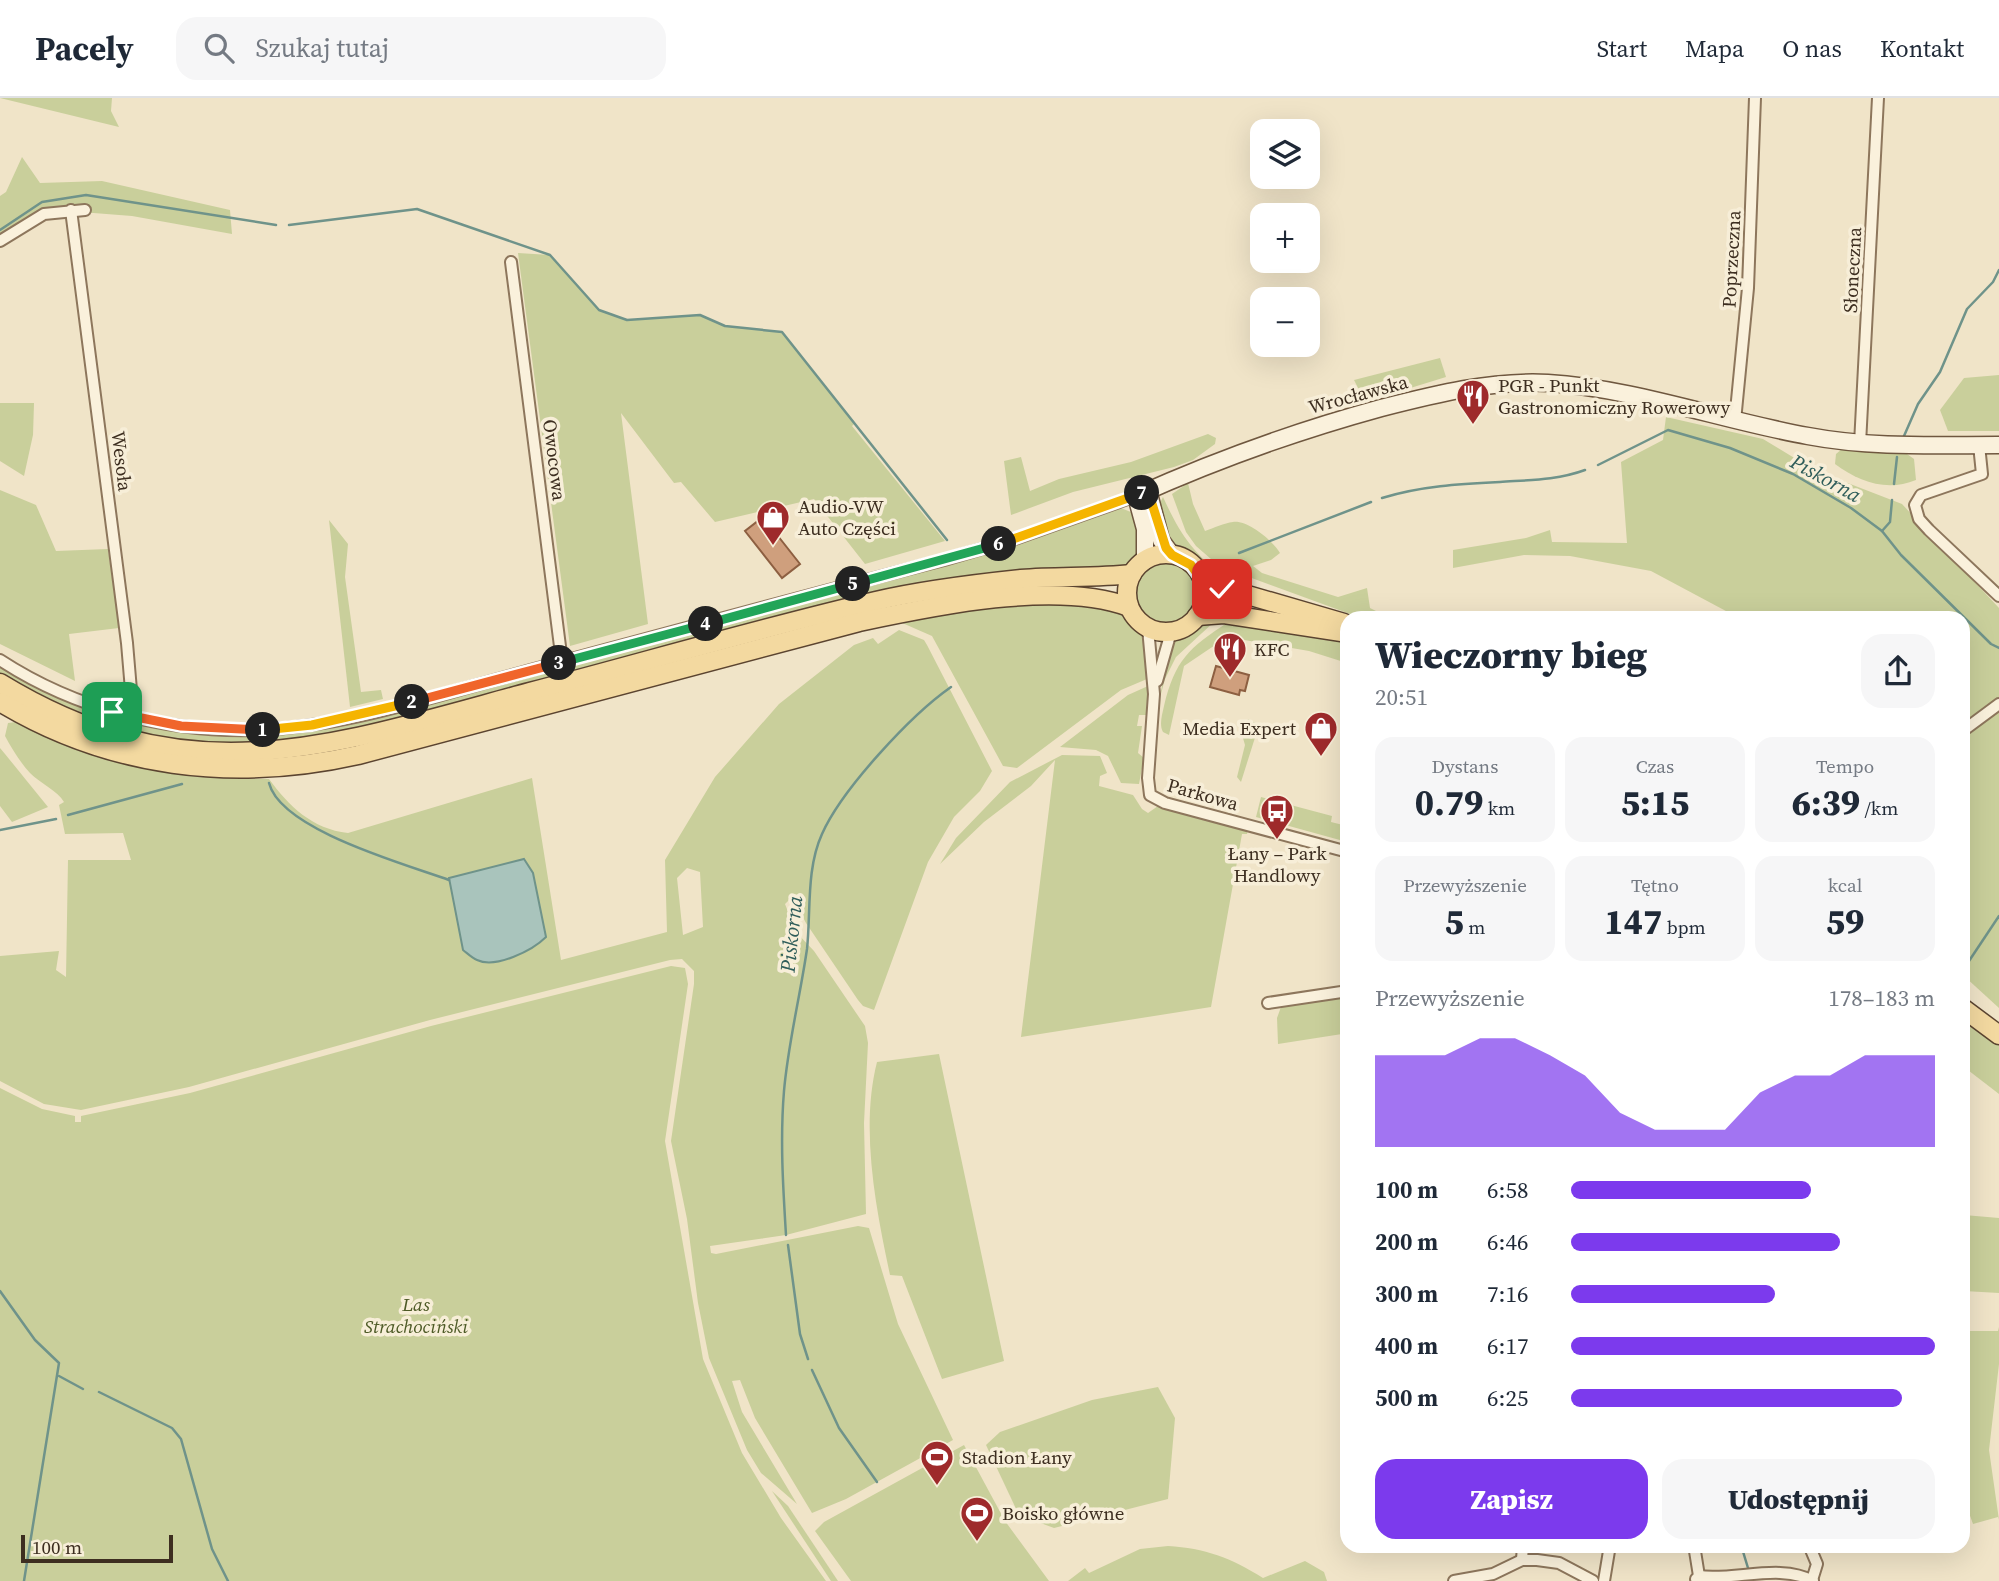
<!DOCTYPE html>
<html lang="pl">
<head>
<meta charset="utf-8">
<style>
	body { margin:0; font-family:"Source Serif 4",serif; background:#f6f6f7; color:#1f2937; height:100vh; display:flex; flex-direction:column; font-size:26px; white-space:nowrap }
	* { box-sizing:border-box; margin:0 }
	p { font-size:23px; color:#747a83 }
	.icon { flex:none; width:38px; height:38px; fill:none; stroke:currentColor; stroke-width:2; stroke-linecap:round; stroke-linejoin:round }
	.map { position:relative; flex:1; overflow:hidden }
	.sheet { position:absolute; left:1340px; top:513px; width:630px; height:942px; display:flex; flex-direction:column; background:#fff; border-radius:21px; box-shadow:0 7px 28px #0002 }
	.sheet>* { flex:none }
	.tools { position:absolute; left:1250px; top:21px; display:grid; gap:14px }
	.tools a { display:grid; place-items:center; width:70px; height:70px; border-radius:14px; background:#fff; box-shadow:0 7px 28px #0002; font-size:35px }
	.scale { position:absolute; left:21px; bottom:18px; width:152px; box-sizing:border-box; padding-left:7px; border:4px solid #3d2e20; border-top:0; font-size:19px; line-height:24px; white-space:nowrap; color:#3d2e20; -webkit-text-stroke:5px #f7eed8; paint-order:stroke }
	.pin { position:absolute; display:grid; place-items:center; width:60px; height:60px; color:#fff; margin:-30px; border-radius:14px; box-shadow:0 4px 10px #0006 }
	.km { position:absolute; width:35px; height:35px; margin:-18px; border-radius:50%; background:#222; color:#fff; font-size:19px; line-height:35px; text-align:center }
	.round { display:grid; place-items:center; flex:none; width:74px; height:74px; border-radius:21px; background:#f6f6f7 }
	.summary { display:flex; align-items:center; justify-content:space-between; height:119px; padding:0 35px }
	h1 { font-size:38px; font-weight:800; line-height:52px }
	.figures { display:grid; grid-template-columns:repeat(3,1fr); gap:10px; height:119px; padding:7px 35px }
	.figures div { display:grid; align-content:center; border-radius:18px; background:#f6f6f7; text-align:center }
	.figures b { font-size:35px; font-weight:800 }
	.figures small { font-size:19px; font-weight:400 }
	.figures p { font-size:19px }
	.chart { height:196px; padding:14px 35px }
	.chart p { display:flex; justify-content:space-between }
	.chart svg { width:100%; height:126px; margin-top:7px; fill:#7c3aed; opacity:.7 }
	.action { display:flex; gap:14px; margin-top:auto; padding:14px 35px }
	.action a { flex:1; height:80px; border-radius:21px; background:#7c3aed; color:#fff; font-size:28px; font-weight:800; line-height:80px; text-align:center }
	.action a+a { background:#f6f6f7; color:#1f2937 }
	ul { padding:0 35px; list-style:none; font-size:23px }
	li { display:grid; grid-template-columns:112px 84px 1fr; align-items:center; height:52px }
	li i { height:18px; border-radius:9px; background:#7c3aed }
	header { display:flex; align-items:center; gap:42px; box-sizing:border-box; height:98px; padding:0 35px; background:#fff; border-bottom:2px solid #e0e1e3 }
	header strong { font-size:33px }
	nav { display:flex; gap:38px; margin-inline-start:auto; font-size:24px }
	.search { width:490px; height:63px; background:#f6f6f7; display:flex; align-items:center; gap:18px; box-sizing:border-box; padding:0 24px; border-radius:21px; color:#747a83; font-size:26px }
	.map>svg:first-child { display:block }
	.green { fill:#c9cf9b; fill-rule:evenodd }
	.water { fill:#a9c4bc; stroke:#6f938a; stroke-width:2 }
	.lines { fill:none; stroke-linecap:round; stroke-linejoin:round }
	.stream { stroke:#6f938a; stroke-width:2.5 }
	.building { fill:#cf9f7d; stroke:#8d5f41; stroke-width:2 }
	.street-casing { stroke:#8d765c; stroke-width:14 }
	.secondary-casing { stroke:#6f573f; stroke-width:19 }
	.primary-casing { stroke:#5b4430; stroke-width:21 }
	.street { stroke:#faf1dc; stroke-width:10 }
	.secondary { stroke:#faf1dc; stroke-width:16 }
	.primary { stroke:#f3d9a0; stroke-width:18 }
	.split-1-casing { stroke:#fff; stroke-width:14 }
	.split-2-casing { stroke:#fff; stroke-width:14 }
	.split-3-casing { stroke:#fff; stroke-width:14 }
	.split-4-casing { stroke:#fff; stroke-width:14 }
	.split-5-casing { stroke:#fff; stroke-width:14 }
	.split-6-casing { stroke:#fff; stroke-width:14 }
	.split-7-casing { stroke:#fff; stroke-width:14 }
	.split-8-casing { stroke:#fff; stroke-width:14 }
	.split-1 { stroke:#f0652b; stroke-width:9 }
	.split-2 { stroke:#f5b400; stroke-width:9 }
	.split-3 { stroke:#f0652b; stroke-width:9 }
	.split-4 { stroke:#22a559; stroke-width:9 }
	.split-5 { stroke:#22a559; stroke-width:9 }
	.split-6 { stroke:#22a559; stroke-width:9 }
	.split-7 { stroke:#f5b400; stroke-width:9 }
	.split-8 { stroke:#f5b400; stroke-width:9 }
	.labels { text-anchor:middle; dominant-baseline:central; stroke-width:7; stroke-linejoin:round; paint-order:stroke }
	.street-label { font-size:19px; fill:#3d2e20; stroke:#f7eed8 }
	.poi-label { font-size:19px; fill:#3d2e20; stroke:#f7eed8; text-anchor:start }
	.park-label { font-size:19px; font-style:italic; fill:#4d5a26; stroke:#f7eed8 }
	.water-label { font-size:21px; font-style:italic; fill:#2f5d5a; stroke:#f7eed8 }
</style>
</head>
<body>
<header>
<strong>Pacely</strong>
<div class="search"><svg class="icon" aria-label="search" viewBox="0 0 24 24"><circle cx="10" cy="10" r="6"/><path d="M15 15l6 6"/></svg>Szukaj tutaj</div>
<nav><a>Start</a><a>Mapa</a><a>O nas</a><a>Kontakt</a></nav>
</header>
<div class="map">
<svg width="1999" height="1483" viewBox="0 0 1999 1483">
	<rect width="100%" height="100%" fill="#f0e4c8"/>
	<g class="green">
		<path d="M0,0H112L111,13L119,29Z"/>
		<path d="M22,59L40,85L102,83L230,112L232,136L132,118L42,111L0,138V98L6,94Z"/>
		<path d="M518,155L550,157L599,212L627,222L700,217L725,228L782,234L855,325L852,328L945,443L865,466L814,401L715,424L681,384L674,385L621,315L648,526L570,548Z"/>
		<path d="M1440,260L1446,279L1365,304L1354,282Z"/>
		<path d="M1999,277V333H1948L1940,312L1964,280Z"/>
		<path d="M0,305H34L33,337L24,378L0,363Z"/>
		<path d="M1666,319L1763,341L1814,372L1902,406L1999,510V601L1964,627V520H1739L1651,473L1570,458L1524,457L1453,470V452L1526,440L1550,432L1552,444L1627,445L1621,364L1663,342Z"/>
		<path d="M1208,336L1216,340L1215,346L1193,362L1174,369L1073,394L1011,417L1004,363L1021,359L1030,393L1059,381L1131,364Z"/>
		<path d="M1842,351L1907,356L1914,361L1916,382C1887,394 1859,384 1835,366L1836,356Z"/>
		<path d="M1188,385L1193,406L1205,433C1214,430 1224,425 1233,424C1248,422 1273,443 1280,455L1271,462L1253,468L1262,475L1338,499L1367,490L1370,510L1390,520H1361L1219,468L1196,448L1186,434L1172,396Z"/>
		<path d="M0,392L36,407L56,453L108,451L119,530L69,536L75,583L0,546Z"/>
		<path d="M1163,399C1178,432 1193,457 1224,477L1223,485L1207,478L1191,459L1172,450L1158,409Z"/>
		<path d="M1121,410L1138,417L1140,458L1127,471L1019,476L293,646L172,644L89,622L0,578V567L101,615L287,635L304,633L416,608L989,454Z"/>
		<path d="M329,422L348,446L345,479L361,594L381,592L383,601L350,609Z"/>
		<circle cx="1166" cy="495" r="30"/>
		<path d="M1063,504L1105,508L1127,517L1144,534L1147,581L1121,592L1017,670L1003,668L932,538L900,524L958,512Z"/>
		<path d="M1200,523H1215L1176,559L1165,581L1158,607L1171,545Z"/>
		<path d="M1227,525L1347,538V565L1309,553L1227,539L1184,568L1169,637L1163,634C1159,627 1162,617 1164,608C1175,562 1189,550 1227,525Z"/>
		<path d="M899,532L924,542L927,547L992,673L980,693L954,719L928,764L874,912L863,908L858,902L806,825L792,799L785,806L796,834L814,853L865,928L868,945L864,1025L866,1116L786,1137L710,1148L711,1155L716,1156L858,1128L869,1130L898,1226L953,1342L846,1401L812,1415L755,1320L740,1282L732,1283L742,1314L797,1406L761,1375L747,1352L709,1260L698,1205L687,1121L671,1043L694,886V873L682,861L670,862L430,922L189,989L81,1012L44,1006L0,983V858L59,853L56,872L66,879L68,762H131L123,735L65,736L59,707L64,704C58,693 40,685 30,675C20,664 12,651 5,638L8,625L16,624C102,668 174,679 269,681C289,708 312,731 348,735L532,680L561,862L667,834L665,762L715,679L779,606L854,547L873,540L878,546ZM687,770L700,774L703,829L683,837L677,780Z"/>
		<path d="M1148,588L1146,617H1139L1137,628H1142L1138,655L1144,660L1139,686L1121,685L1108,658L1096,652L1060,649L1128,597Z"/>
		<path d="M1999,610V910L1964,878V636Z"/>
		<path d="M1248,621L1259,627L1241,684L1237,679L1245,647L1239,626L1246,627Z"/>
		<path d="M0,650L5,656L48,709L12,724L0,708Z"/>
		<path d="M1062,657L1100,658L1107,675L1100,678L1099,688L1133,697L1142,711L1148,715L1158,708L1248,731L1247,736H1242L1211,909L1021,939L1055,662L1031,688L984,724L940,766L956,740L1010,684Z"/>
		<path d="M1261,699L1332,718L1331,724L1347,728V744L1256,719Z"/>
		<path d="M671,868L685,870L688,886L665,1043L703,1261L742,1355L781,1420L826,1483H0V990L42,1011L75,1018V1024H81V1018L190,995L431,928Z"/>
		<path d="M1347,897V971L1342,936L1278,946L1277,920L1281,909L1290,904Z"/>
		<path d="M1964,919L1999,946V996L1964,969Z"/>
		<path d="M939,956L1004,1263L942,1281L902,1178L890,1177C876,1111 860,1031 877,964Z"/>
		<path d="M1964,1117L1999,1120V1195L1964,1193Z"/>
		<path d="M1999,1229V1266L1989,1352L1999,1422L1998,1419L1973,1426L1964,1401V1233H1998Z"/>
		<path d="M1158,1289L1175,1320L1168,1401L1054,1430L1019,1417L986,1347L1000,1334L1092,1302Z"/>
		<path d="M964,1347L1005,1423L1049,1483H851L815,1433L824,1424Z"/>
		<path d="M772,1393L788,1408L838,1483H831Z"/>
		<path d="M1168,1448C1205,1450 1231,1460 1263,1480L1305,1463L1324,1474L1327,1483H1068L1085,1470L1089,1475L1140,1451Z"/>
	</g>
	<path class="water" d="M524,761L533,775L546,839C533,852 496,871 477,862C472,860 467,855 463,852L449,780Z"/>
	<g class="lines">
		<g class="stream">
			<path d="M289,127L417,111L550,157L599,212L627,222L700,217L725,228L782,234L947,442"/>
			<path d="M0,132L42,104L86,97L276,127"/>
			<path d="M1904,338L1918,306L1940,274L1967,211L1993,184L1999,172"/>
			<path d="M1598,367L1668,332L1730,350L1793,376L1851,410L1882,433L1901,457L1991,546L1999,550"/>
			<path d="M1894,386L1897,359"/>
			<path d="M1382,400C1421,388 1459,386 1500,384C1529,382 1558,382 1585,372"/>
			<path d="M1882,433L1890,424L1892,402"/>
			<path d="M1239,455L1371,404"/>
			<path d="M269,685C281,732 405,766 449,782"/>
			<path d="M68,717L182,686"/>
			<path d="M0,732L56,721"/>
			<path d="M1967,866L1999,818"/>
			<path d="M786,1137C783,1089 780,1041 784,993C788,946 800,899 807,851C811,814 806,771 822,736C842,691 911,617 951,589"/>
			<path d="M788,1147L800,1236L808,1261"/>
			<path d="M0,1193L35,1242L59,1265L24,1483"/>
			<path d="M812,1272L839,1330L877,1384"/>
			<path d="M59,1278L83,1291"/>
			<path d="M99,1294L172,1330L181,1341L212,1451L228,1483"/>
			<path d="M1741,1447L1748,1470"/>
		</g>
	</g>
	<g class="building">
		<path d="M763,419L800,466L782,480L745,433Z"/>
		<path d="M1216,568L1249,577L1245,593L1240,592L1239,597L1210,589Z"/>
	</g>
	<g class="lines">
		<defs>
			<g id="street">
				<path d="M71,112L127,545L132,604L130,618"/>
				<path d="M0,143L44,116L85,112"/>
				<path d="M511,164L562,564"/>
				<path d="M1735,323L1748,190L1755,0"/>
				<path d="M1860,346L1878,0"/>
				<path d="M1979,347L1982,376L1921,397L1915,407L1919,421L1929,432L1999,498"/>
				<path d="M1148,530L1154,596L1148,680L1150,697L1165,705L1348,754"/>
				<path d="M0,562C75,611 168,635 257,632C346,629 434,598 520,575C661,537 803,498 944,462L1012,442L1136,398"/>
				<path d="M1157,583L1171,534"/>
				<path d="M1964,632L1999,606"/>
				<path d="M1268,905L1348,893"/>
				<path d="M1694,1447L1699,1478L1696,1481"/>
				<path d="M1809,1447L1817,1466L1812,1482"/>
				<path d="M1522,1462L1523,1447"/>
				<path d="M1699,1478C1735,1483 1780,1465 1813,1483"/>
				<path d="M1454,1483L1493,1476L1522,1462H1537L1559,1465L1593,1483"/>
				<path d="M1604,1483L1610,1447"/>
			</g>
			<g id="secondary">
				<path d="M1148,392L1161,442L1172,457"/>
				<path d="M1145,463V431L1136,398C1216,362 1297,333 1381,310C1436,296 1491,282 1548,285C1633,290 1724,323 1808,338C1871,350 1935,347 1999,347"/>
			</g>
			<g id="primary">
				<circle cx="1166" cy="495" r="39"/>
				<path d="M1203,484L1344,525"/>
				<path d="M1197,518L1224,516L1348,535"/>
				<path d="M0,585C190,701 333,647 530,594C645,564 760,530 876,503C923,492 973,486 1021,481C1058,478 1095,480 1132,476"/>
				<path d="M0,604C109,670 234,685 358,657L859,524C934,508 1056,482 1129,509"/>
				<path d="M1964,911L1999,937"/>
			</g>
		</defs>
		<use href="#street" class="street-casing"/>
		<use href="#secondary" class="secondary-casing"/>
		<use href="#primary" class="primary-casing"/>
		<use href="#street" class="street"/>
		<use href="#secondary" class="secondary"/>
		<use href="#primary" class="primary"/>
	</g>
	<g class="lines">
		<defs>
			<path id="split-1" d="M112,614L181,628L263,632"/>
			<path id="split-2" d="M263,632L312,627L412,604"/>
			<path id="split-3" d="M412,604L559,565"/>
			<path id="split-4" d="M559,565L706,526"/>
			<path id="split-5" d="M706,526L853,486"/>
			<path id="split-6" d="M853,486L999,446"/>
			<path id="split-7" d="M999,446L1142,395"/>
			<path id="split-8" d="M1142,395L1148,393L1166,450L1172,457L1191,467L1203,484L1222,491"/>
		</defs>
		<use href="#split-1" class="split-1-casing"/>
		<use href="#split-2" class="split-2-casing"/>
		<use href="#split-3" class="split-3-casing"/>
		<use href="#split-4" class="split-4-casing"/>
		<use href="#split-5" class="split-5-casing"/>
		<use href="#split-6" class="split-6-casing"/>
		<use href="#split-7" class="split-7-casing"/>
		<use href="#split-8" class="split-8-casing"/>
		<use href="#split-1" class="split-1"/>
		<use href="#split-2" class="split-2"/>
		<use href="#split-3" class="split-3"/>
		<use href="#split-4" class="split-4"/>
		<use href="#split-5" class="split-5"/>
		<use href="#split-6" class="split-6"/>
		<use href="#split-7" class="split-7"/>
		<use href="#split-8" class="split-8"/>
	</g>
	<defs>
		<symbol id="restaurant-pin" viewBox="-11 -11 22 30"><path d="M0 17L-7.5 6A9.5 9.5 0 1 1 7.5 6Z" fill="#9e2a2b" stroke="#f7eed8"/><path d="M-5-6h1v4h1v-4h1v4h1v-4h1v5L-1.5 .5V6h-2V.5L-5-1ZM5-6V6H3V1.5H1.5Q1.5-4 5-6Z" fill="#fff"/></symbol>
		<symbol id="shop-pin" viewBox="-11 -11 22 30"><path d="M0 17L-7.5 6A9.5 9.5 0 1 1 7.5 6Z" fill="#9e2a2b" stroke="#f7eed8"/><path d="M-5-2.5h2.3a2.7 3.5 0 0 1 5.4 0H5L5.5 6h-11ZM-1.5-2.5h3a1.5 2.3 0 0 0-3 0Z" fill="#fff"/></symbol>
		<symbol id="bus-pin" viewBox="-11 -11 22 30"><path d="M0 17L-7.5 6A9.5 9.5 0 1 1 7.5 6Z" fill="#9e2a2b" stroke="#f7eed8"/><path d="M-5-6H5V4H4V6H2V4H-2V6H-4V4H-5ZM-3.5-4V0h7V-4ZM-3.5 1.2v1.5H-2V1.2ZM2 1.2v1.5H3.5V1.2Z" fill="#fff"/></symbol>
		<symbol id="stadium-pin" viewBox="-11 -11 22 30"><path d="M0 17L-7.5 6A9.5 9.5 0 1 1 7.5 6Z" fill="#9e2a2b" stroke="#f7eed8"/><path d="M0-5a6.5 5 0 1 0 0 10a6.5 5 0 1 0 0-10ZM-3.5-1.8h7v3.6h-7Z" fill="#fff"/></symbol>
	</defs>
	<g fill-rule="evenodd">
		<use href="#restaurant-pin" x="1454" y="279" width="38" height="52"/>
		<use href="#shop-pin" x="754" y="400" width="38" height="52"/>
		<use href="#restaurant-pin" x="1211" y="532" width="38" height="52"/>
		<use href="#shop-pin" x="1302" y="611" width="38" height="52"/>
		<use href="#bus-pin" x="1258" y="694" width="38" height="52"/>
		<use href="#stadium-pin" x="918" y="1340" width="38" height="52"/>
		<use href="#stadium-pin" x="958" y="1396" width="38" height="52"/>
	</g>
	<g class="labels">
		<g class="street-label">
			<text transform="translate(1731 161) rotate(-87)">Poprzeczna</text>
			<text transform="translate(1852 172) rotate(-87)">Słoneczna</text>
			<text transform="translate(1358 296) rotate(-15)">Wrocławska</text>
			<text transform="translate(555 362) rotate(83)">Owocowa</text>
			<text transform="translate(122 363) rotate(83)">Wesoła</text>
			<text transform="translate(1203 696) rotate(16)">Parkowa</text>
		</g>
		<g class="poi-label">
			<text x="1498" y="287">PGR - Punkt<tspan x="1498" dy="22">Gastronomiczny Rowerowy</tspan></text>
			<text x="798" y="408">Audio-VW<tspan x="798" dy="22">Auto Części</tspan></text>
			<text x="1254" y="551">KFC</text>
			<text x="1296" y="630" text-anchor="end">Media Expert</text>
			<text x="1277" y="755" text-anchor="middle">Łany – Park<tspan x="1277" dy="22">Handlowy</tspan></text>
			<text x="962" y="1359">Stadion Łany</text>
			<text x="1002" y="1415">Boisko główne</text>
		</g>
		<g class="park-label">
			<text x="416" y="1206">Las<tspan x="416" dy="22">Strachociński</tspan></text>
		</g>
		<g class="water-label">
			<text transform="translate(1826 380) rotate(29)">Piskorna</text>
			<text transform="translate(791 836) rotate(-84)">Piskorna</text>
		</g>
	</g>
</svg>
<div class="tools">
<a><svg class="icon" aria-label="layers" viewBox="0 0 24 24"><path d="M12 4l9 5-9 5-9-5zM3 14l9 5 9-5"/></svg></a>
<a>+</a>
<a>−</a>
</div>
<div class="scale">100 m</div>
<div class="pin" style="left:112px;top:614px;background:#1e9e55"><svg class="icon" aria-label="arrive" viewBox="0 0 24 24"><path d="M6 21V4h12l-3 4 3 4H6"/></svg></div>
<div class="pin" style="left:1222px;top:491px;background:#d93025"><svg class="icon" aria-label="check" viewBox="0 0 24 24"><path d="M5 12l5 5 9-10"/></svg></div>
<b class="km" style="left:263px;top:632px">1</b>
<b class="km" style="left:412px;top:604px">2</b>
<b class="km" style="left:559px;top:565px">3</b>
<b class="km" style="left:706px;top:526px">4</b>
<b class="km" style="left:853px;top:486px">5</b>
<b class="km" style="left:999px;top:446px">6</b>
<b class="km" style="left:1142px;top:395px">7</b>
<section class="sheet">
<div class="summary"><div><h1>Wieczorny bieg</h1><p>20:51</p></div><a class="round"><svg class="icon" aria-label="share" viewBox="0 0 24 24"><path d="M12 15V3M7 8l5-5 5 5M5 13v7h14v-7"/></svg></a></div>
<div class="figures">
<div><p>Dystans</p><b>0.79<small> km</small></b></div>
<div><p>Czas</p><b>5:15</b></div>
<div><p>Tempo</p><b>6:39<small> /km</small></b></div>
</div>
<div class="figures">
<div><p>Przewyższenie</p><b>5<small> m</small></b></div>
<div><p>Tętno</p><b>147<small> bpm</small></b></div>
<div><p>kcal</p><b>59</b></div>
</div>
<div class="chart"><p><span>Przewyższenie</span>178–183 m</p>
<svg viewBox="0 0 160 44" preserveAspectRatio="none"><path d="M0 44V12L10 12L20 12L30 6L40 6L50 12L60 19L70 32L80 38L90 38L100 38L110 25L120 19L130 19L140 12L150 12L160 12V44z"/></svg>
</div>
<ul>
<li><b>100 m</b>6:58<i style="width:66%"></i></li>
<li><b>200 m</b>6:46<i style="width:74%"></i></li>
<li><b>300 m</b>7:16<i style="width:56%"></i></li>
<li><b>400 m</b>6:17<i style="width:100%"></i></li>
<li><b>500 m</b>6:25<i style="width:91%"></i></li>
</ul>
<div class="action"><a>Zapisz</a><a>Udostępnij</a></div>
</section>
</div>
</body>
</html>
